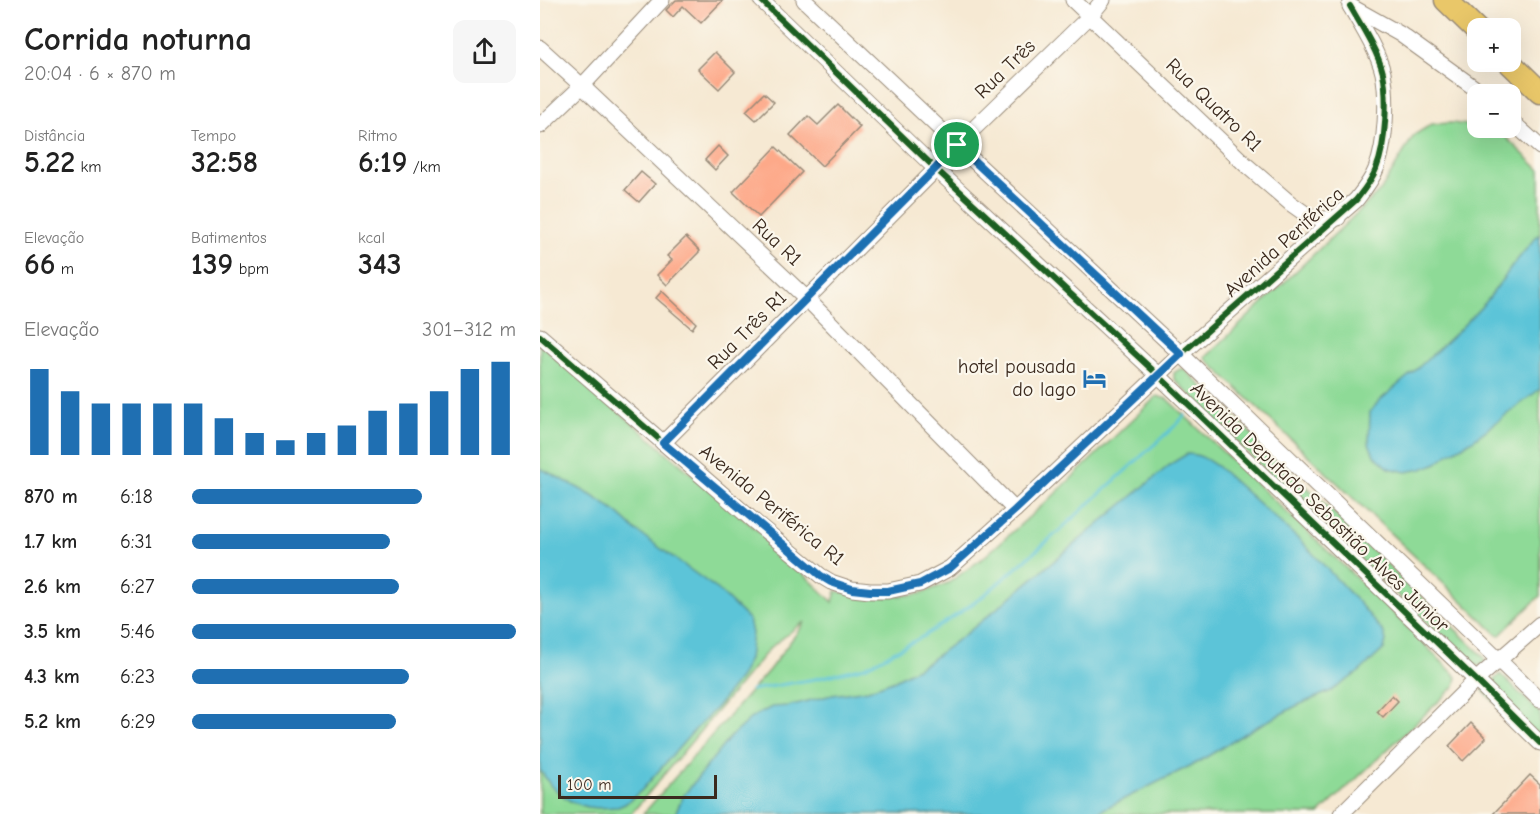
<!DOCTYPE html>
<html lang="pt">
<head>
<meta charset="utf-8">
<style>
	body { margin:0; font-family:"Comic Neue",sans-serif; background:#f6f6f6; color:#222; height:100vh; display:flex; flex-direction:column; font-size:22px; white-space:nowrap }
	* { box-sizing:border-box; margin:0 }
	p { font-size:20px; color:#767676 }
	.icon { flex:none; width:33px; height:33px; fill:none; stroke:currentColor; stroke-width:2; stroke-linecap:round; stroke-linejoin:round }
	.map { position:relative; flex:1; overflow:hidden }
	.drawer { display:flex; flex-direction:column; background:#fff; width:540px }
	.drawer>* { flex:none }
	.buttons { position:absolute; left:927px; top:18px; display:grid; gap:12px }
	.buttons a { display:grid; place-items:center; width:54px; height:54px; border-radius:12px; background:#fff; box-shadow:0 6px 24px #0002; font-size:30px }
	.scale { position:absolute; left:18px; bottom:15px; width:159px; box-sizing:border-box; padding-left:6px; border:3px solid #3b2a1e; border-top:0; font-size:16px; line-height:21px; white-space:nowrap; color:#3b2a1e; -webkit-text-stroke:4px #fbf7ec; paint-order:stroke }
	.pin { position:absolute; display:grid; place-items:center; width:51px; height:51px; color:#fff; margin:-26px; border:3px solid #fff; border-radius:50%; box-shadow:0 2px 6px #0007 }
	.round { display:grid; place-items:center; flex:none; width:63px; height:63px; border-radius:12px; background:#f6f6f6 }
	.summary { display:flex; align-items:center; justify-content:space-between; height:102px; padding:0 24px }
	h1 { font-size:33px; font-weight:700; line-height:45px }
	.figures { display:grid; grid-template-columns:repeat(3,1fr); gap:9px; height:102px; padding:6px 24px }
	.figures div { display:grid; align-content:center }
	.figures b { font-size:30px; font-weight:700 }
	.figures small { font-size:16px; font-weight:400 }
	.figures p { font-size:16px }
	.chart { height:168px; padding:12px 24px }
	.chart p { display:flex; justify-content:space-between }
	.chart svg { width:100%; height:108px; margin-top:6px; stroke:#1f6fb2; stroke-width:6 }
	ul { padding:0 24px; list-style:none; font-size:20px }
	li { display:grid; grid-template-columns:96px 72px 1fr; align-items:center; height:45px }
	li i { height:15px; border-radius:8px; background:#1f6fb2 }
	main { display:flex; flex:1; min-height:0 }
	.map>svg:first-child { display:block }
	.green { fill:#8eda97; stroke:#64825a; stroke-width:1.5 }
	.water { fill:#5bc4d8; stroke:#4b777b; stroke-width:1.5 }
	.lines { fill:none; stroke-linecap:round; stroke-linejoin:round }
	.stream { stroke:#5bc4d8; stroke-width:3 }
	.building { fill:#fda989 }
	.minor-casing { stroke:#988a78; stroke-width:17 }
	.highway-casing { stroke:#988a78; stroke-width:25 }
	.minor { stroke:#fff; stroke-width:15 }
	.highway { stroke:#e9c769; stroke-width:22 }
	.cycleway-casing { stroke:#fbf7ec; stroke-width:10 }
	.cycleway { stroke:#1b5e20; stroke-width:6 }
	.route-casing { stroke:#fff; stroke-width:12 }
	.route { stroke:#1f6fb2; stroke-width:8 }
	.labels { text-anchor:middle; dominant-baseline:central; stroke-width:4.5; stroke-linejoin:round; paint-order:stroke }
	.street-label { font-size:20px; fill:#3b2a1e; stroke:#fbf7ec }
	.poi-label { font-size:20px; fill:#3b2a1e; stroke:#fbf7ec; text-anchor:end }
</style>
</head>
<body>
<main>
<section class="drawer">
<div class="summary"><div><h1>Corrida noturna</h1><p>20:04 · 6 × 870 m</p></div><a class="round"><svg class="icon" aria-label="share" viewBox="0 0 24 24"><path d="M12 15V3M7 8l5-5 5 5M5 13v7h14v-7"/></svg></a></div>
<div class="figures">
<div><p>Distância</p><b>5.22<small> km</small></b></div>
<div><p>Tempo</p><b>32:58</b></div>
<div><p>Ritmo</p><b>6:19<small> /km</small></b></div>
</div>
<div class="figures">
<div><p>Elevação</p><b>66<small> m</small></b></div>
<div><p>Batimentos</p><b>139<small> bpm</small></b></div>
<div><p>kcal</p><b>343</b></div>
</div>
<div class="chart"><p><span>Elevação</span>301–312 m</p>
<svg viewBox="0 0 160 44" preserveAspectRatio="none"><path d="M5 44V9M15 44V18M25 44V23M35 44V23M45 44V23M55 44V23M65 44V29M75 44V35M85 44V38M95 44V35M105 44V32M115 44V26M125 44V23M135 44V18M145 44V9M155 44V6"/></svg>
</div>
<ul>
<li><b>870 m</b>6:18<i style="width:71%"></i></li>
<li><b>1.7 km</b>6:31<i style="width:61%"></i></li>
<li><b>2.6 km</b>6:27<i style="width:64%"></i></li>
<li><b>3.5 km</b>5:46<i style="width:100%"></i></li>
<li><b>4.3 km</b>6:23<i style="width:67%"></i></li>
<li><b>5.2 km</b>6:29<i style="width:63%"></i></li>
</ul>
</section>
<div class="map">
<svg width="1000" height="814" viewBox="0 0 1000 814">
	<rect width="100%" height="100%" fill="#fbf7ec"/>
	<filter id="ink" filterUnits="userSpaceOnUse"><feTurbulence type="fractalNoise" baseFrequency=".0167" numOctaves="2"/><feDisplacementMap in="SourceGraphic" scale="12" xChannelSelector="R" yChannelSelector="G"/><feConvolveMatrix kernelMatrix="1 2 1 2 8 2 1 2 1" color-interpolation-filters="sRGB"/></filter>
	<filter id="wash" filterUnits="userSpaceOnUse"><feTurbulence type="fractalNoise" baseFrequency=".008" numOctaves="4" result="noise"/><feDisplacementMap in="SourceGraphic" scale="24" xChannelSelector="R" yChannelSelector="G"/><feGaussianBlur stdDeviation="1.35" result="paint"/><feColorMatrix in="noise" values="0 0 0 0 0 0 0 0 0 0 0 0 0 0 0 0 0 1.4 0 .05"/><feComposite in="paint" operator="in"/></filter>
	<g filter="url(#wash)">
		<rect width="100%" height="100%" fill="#f6e9d3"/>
		<g class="green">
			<path d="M912,123L957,129L1000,170V596L959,636L665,358L841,190L874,135L892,124Z"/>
			<path d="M0,344L223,535L293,602L296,591L336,598L379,594L408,583L443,558L515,494L617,396L627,399L842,602L917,677L915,686L779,814H103L229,670L265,622L258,626L230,648L91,814H0Z"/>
			<path d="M640,369H644L943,656L945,661L942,665L933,666L718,463L634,379V373Z"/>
			<path d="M960,674L1000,713V746L943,691Z"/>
		</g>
		<g class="water">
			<path d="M1000,235V389L933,440L908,454L897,463L882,469L866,472L849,468L834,455L829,443L830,412L839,401L879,367L919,330L946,302L973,265L997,236Z"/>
			<path d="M647,454C660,454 668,460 678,467L763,543L820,604L844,633L846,640L844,649L819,672L791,691L756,706L707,732L660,761L554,814H135L144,795L190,737L212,717L232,707L248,706L292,695L328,690L355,680L388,662L432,629L632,463Z"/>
			<path d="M0,468C32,485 71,502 95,530L177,589L209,620L212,633L209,659L200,677L176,708L151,734L102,790L85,804L78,807L58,808L47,807L30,801L11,786L0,770Z"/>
		</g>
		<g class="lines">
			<path class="stream" d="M211,690L275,679L325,667L382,637L418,614L442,597L511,538L636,425L645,415"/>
		</g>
		<g id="blocks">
			<g class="building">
				<path d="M136,0H183L161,23L143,6L133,17L126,10Z"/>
				<path d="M175,52L195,72L179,89L158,69Z"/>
				<path d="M224,93L234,102L216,120L206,111Z"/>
				<path d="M298,105L320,127L282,166L250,135L268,116L278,125Z"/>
				<path d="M178,146L188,156L175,170L165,160Z"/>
				<path d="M236,147L262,172L219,217L193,192Z"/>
				<path d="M101,172L115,184L99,202L85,190Z"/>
				<path d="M146,237L160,251L127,285L117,275L132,260L127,256Z"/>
				<path d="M122,291L156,323L152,329L116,298Z"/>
				<path d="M852,695L858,701L843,717L837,711Z"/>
				<path d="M931,723L946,738L923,761L909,746Z"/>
				<path d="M990,775L1000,784V814H953Z"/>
			</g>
		</g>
	</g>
	<g filter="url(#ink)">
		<use href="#blocks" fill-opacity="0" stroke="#988a78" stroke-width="1.5"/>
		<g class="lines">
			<defs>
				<g id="minor">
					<path d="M221,0L396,169L619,376L936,680L1000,743"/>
					<path d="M264,0L417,145L641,354L1000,700"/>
					<path d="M533,0L706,165L750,203L767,215L783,219L798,218"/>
					<path d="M810,6L860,34L943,94"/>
					<path d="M0,48L42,86L267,299L475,510"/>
					<path d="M970,120L1000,147"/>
					<path d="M0,126L42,86L122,0"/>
					<path d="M0,336L216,523L281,576L291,582L312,589L330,591H348L380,584L410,568L475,510L641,354L816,200C823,191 832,180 836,169C846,145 848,98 843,73C838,52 821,25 810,6"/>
					<path d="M123,443L396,169L417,145L550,16L563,0"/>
					<path d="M801,814L936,680L1000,624"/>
				</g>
				<g id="highway">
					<path d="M906,0L938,31"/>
					<path d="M969,62L1000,92"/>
				</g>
			</defs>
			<use href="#minor" class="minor-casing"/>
			<use href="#highway" class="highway-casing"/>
			<use href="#minor" class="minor"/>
			<use href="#highway" class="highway"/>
			<defs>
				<g id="cycleway">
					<path d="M221,0L396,169L619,376L936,680L1000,743"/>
					<path d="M0,336L216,523L281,576L291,582L312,589L330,591H348L380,584L410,568L475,510L641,354L816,200C823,191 832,180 836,169C846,145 848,98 843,73C838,52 821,25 810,6"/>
				</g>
			</defs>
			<use href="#cycleway" class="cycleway-casing"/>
			<use href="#cycleway" class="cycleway"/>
		</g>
	</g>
	<g class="lines" filter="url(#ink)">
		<defs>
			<path id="route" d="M417,145L641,354L475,510L410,568L380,584L348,591H330L312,589L291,582L281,576L123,443L396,168Z"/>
		</defs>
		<use href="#route" class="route-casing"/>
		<use href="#route" class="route"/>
	</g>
	<defs>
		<symbol id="hotel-bare" viewBox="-9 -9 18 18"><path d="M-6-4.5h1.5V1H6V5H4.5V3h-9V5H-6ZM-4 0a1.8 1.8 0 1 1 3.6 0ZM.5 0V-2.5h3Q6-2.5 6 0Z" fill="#1f6fb2" stroke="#fbf7ec" stroke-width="2.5" paint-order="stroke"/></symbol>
	</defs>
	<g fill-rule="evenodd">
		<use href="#hotel-bare" x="538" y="362" width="33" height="33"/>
	</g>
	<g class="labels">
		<g class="street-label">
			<text transform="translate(465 69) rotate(-44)">Rua Três</text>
			<text transform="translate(674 105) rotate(44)">Rua Quatro R1</text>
			<text transform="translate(237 242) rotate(43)">Rua R1</text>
			<text transform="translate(744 242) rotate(-42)">Avenida Periférica</text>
			<text transform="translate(207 330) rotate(-45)">Rua Três R1</text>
			<text transform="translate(232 505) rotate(39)">Avenida Periférica R1</text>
			<text transform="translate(780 507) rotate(44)">Avenida Deputado Sebastião Alves Junior</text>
		</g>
		<g class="poi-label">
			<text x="536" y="366">hotel pousada<tspan x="536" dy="23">do lago</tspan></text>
		</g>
	</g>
</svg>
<div class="buttons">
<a>+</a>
<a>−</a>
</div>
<div class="scale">100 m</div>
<div class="pin" style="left:417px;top:145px;background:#1e9e55"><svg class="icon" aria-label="arrive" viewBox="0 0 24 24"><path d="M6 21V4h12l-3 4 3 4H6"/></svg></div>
</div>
</main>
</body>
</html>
